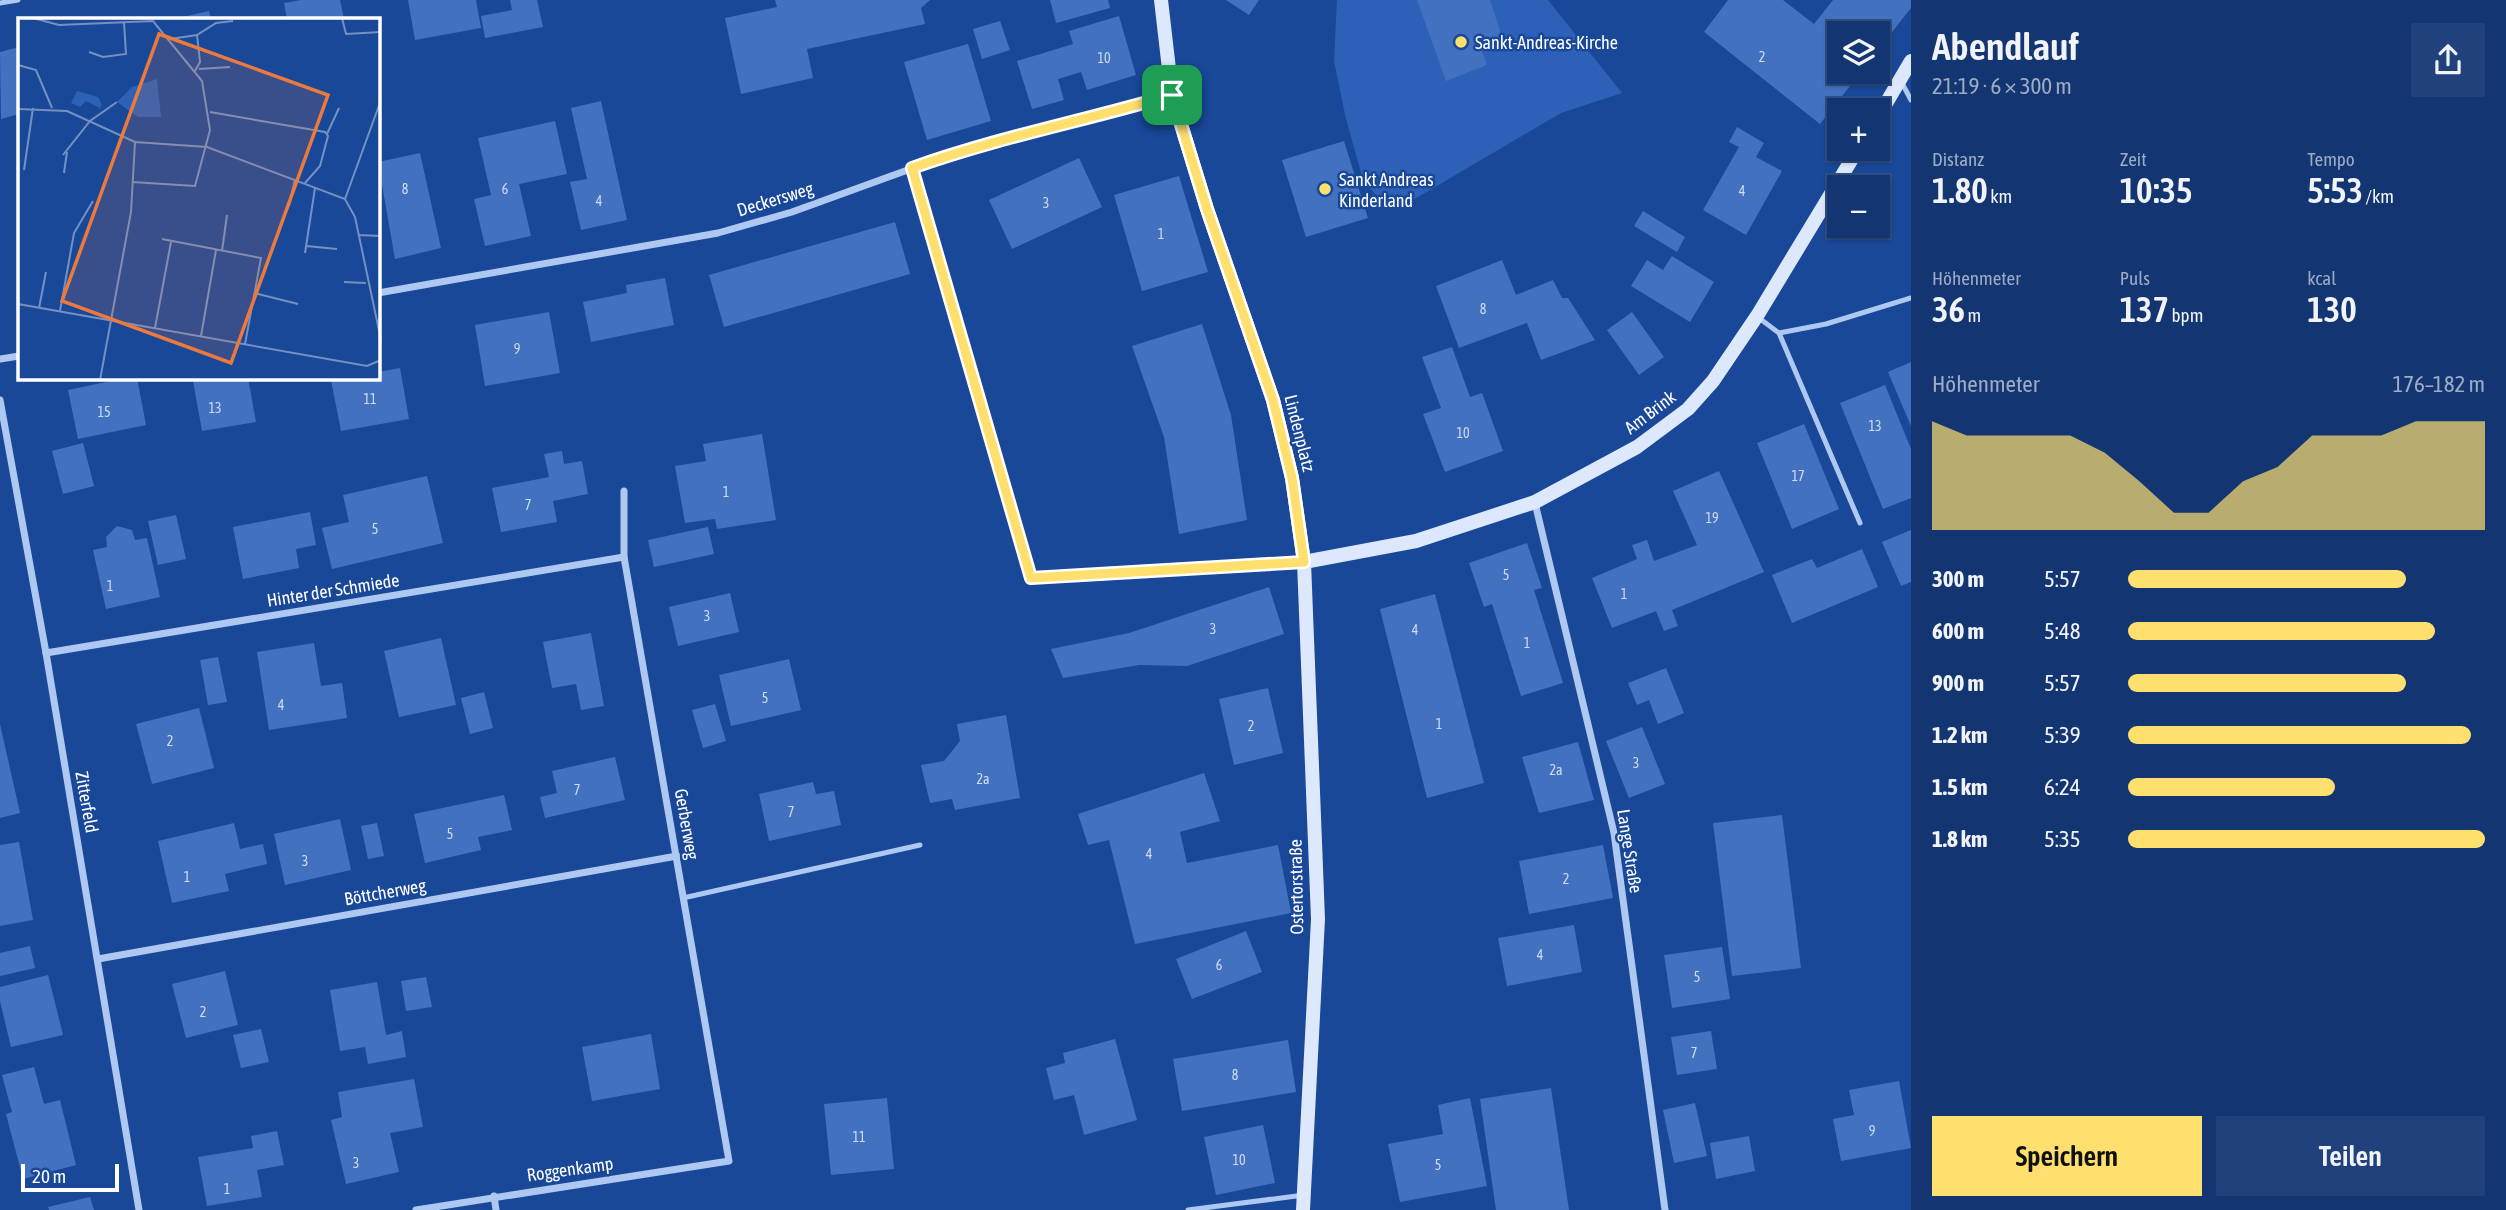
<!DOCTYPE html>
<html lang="de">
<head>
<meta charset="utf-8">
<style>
	body { margin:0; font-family:"Asap Condensed",sans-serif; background:#20417b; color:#f1f3f6; height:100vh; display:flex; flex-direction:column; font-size:26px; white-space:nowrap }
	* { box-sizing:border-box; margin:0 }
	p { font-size:23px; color:#9dabc4 }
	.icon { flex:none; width:38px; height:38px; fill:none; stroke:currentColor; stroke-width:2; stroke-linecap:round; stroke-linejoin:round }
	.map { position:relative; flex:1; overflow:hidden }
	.side { display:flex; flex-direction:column; background:#133673; width:595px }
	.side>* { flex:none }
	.buttons { position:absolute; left:1827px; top:21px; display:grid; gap:14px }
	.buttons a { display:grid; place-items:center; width:63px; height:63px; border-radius:0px; background:#133673; box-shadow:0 2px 5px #0004,0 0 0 2px #325085; font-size:35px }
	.scale { position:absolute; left:21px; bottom:18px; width:98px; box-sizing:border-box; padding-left:7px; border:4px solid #fff; border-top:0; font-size:19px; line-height:24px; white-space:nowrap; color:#fff; -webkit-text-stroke:5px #194899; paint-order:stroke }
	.pin { position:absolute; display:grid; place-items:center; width:60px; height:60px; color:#fff; margin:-30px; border-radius:14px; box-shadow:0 4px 10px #0006 }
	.round { display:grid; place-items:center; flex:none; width:74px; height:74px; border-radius:0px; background:#20417b }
	.headline { display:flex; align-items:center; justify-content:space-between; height:119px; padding:0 21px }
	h1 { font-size:38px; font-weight:600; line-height:52px }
	.metrics { display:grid; grid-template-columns:repeat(3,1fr); gap:10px; height:119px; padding:7px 21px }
	.metrics div { display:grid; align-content:center }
	.metrics b { font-size:35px; font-weight:600 }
	.metrics small { font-size:19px; font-weight:400 }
	.metrics p { font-size:19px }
	.chart { height:196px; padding:14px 21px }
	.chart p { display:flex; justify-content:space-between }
	.chart svg { width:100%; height:126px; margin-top:7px; fill:#ffdf6e; opacity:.7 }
	.primary-button { display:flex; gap:14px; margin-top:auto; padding:14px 21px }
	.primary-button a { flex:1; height:80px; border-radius:0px; background:#ffdf6e; color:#111; font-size:28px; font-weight:600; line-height:80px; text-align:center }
	.primary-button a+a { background:#20417b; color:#f1f3f6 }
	ul { padding:0 21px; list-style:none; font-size:23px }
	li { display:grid; grid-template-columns:112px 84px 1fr; align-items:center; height:52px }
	li i { height:18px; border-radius:9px; background:#ffdf6e }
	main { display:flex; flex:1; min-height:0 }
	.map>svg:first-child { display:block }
	.green { fill:#2d61b7 }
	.building { fill:#4271c0 }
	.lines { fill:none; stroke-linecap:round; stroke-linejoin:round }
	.lane { stroke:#aec8f1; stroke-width:5 }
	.street { stroke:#aec8f1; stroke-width:7 }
	.secondary { stroke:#dde8fc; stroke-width:14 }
	.route-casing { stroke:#fff; stroke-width:14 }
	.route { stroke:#ffdf6e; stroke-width:9 }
	.poi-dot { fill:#ffdf6e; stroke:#194899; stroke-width:2.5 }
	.labels { text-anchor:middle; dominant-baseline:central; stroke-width:5; stroke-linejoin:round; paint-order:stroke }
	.number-label { font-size:14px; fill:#d0dcef }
	.poi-label { font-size:18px; fill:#fff; stroke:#194899; text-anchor:start }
	.street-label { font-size:18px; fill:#fff; stroke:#194899 }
	.inset-road { fill:none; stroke:#7591c2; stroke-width:2 }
	.view { fill:#ed7a3d; fill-opacity:0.15; stroke:#ed7a3d; stroke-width:3.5 }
	.inset-edge { fill:none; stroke:#fff; stroke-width:3.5 }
</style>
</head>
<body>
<main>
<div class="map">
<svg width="1911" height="1210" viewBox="0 0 1911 1210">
	<rect width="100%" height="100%" fill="#194899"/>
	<path class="green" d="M1337,0H1548L1622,93L1561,113L1406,204L1388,206L1364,183L1346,119L1334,61Z"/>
	<g class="building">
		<path d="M301,0H340L344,19H287L284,3Z"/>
		<path d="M408,0H476L481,28L415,40Z"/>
		<path d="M510,0H537L543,27L485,38L481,16L512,10Z"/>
		<path d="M775,0H930L921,8L925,24L807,49L813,78L741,94L725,18L777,7Z"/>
		<path d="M1050,0H1108L1110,8L1056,23Z"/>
		<path d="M1226,0H1259L1249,15Z"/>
		<path d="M1417,0H1490L1502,37L1480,46L1487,65L1446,81Z"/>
		<path d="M1728,0H1783L1814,24L1833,0H1911V8L1878,50V33H1839V72H1861L1820,124L1704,32Z"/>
		<path d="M209,11L211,19H178V18Z"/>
		<path d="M1119,16L1136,75L1087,90L1081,72L1058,79L1064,100L1032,109L1017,61L1073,44L1069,31Z"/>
		<path d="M1000,21L1010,50L982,59L973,29Z"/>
		<path d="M968,44L991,121L927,140L904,62Z"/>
		<path d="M19,47V114L1,119L0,52Z"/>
		<path d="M601,101L627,220L581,230L570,182L587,179L571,108Z"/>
		<path d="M555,121L567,174L519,184L531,236L485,246L474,199L491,195L478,138Z"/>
		<path d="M1737,127L1764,143L1756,157L1782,171L1746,235L1703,210L1739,147L1729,142Z"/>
		<path d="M1344,141L1368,218L1306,237L1282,160Z"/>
		<path d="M420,153L441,248L395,259L378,162Z"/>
		<path d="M1079,158L1102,207L1012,249L989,200Z"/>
		<path d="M1179,176L1208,272L1142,291L1114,195Z"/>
		<path d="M1643,211L1685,237L1677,252L1634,226Z"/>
		<path d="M895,222L910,274L724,327L709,275Z"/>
		<path d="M1672,256L1714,282L1690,322L1631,286L1647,260L1663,270Z"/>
		<path d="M1502,260L1516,295L1553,280L1562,298H1568L1595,340L1541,360L1527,323L1459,348L1436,286Z"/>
		<path d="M665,278L674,325L591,342L583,302L627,293L626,285Z"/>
		<path d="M549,312L560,373L485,386L475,325Z"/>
		<path d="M1632,312L1664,357L1639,375L1607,330Z"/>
		<path d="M1202,324L1231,415L1247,520L1179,534L1164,437L1132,346Z"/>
		<path d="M1452,347L1470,397L1482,393L1503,451L1445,472L1423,414L1441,408L1422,357Z"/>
		<path d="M1911,362V426L1888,372Z"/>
		<path d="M400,368L409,419L341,431L331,380L378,378V372Z"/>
		<path d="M126,378H137L146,425L78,439L68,390Z"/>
		<path d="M212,378H248L256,422L202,431L193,381Z"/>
		<path d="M1885,385L1911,449V498L1883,509L1840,403Z"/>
		<path d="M1804,424L1839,509L1792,529L1757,443Z"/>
		<path d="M762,434L776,520L717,529L715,519L685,523L675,466L706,461L703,444Z"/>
		<path d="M83,443L94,486L63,494L52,451Z"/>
		<path d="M562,451L564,464L582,461L588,494L553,501L557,522L501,532L492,488L549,477L544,454Z"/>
		<path d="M1719,471L1764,572L1672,610L1678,626L1664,631L1656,611L1612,628L1592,578L1637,559L1632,545L1647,540L1654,561L1697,545L1673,491Z"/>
		<path d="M427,476L443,543L332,569L322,528L349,522L343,495Z"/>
		<path d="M310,512L316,545L296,549L299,568L243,579L233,527Z"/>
		<path d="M176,515L186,559L158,565L148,521Z"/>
		<path d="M117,526L132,530L135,540L147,538L160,597L106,609L93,550L107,547L106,537Z"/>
		<path d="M708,527L714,554L654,567L648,540Z"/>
		<path d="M1911,530V582L1901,586L1882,542Z"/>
		<path d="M1527,543L1542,588L1534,590L1563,683L1521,696L1492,604L1484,607L1469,563Z"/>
		<path d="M1862,549L1878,587L1792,623L1772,575L1812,559L1817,568Z"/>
		<path d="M1269,587L1284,634L1187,666L1139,665L1063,678L1051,649L1129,633Z"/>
		<path d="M730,593L739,632L678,646L669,607Z"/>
		<path d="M1435,594L1484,783L1427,798L1380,609Z"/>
		<path d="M591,633L604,706L581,710L576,684L552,688L543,642Z"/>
		<path d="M441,638L456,705L399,717L384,651Z"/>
		<path d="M314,643L321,686L342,683L347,718L269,730L257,652Z"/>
		<path d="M218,657L227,702L208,705L200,660Z"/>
		<path d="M789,659L801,710L731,726L719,675Z"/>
		<path d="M1666,668L1684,713L1658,724L1649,700L1637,705L1628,683Z"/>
		<path d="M1268,688L1283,753L1234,765L1219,699Z"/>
		<path d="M484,692L493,728L470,734L461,698Z"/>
		<path d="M715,704L726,741L703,748L692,710Z"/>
		<path d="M199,708L214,768L152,784L136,724Z"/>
		<path d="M1006,715L1020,798L955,810L952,799L930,803L921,765L944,761L960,741L957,724Z"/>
		<path d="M0,724L20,813L0,818Z"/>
		<path d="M1642,727L1665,784L1629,798L1606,741Z"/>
		<path d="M1578,742L1594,800L1539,813L1522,757Z"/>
		<path d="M615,757L625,800L545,818L540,797L557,793L552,771Z"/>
		<path d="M1204,773L1220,821L1180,832L1187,863L1278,845L1291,913L1135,944L1109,840L1088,845L1078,814Z"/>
		<path d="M813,782L816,794L834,791L841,825L769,841L759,794Z"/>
		<path d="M504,795L512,830L478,837L481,850L425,863L414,814Z"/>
		<path d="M1782,815L1801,968L1732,976L1713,823Z"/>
		<path d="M340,819L351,870L285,885L274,834Z"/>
		<path d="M234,823L240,849L263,844L267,864L225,874L229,891L172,903L158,841Z"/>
		<path d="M377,823L384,856L368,859L361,826Z"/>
		<path d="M19,842L33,920L0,926V845Z"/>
		<path d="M1603,845L1613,898L1529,914L1519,861Z"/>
		<path d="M1574,925L1582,972L1507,986L1498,938Z"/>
		<path d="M1246,931L1262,972L1192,999L1176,959Z"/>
		<path d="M30,946L35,968L0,976V953Z"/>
		<path d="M1722,947L1730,999L1672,1008L1664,955Z"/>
		<path d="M225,971L238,1025L186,1038L172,984Z"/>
		<path d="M48,975L63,1035L11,1047L0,1001V987Z"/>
		<path d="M426,977L432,1007L406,1011L401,981Z"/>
		<path d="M377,982L386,1035L402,1031L406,1057L368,1064L365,1047L340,1051L330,990Z"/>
		<path d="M261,1029L269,1062L241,1068L233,1035Z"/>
		<path d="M1711,1031L1717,1069L1677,1075L1671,1037Z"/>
		<path d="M651,1034L660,1089L592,1101L582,1047Z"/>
		<path d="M1115,1039L1137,1120L1084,1135L1074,1095L1054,1100L1046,1068L1065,1063L1063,1053Z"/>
		<path d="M1288,1040L1296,1092L1182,1111L1173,1059Z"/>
		<path d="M34,1067L44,1104L60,1100L76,1165L23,1179L6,1114L12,1112L2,1075Z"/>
		<path d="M414,1079L423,1127L390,1133L399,1172L346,1184L331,1120L342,1117L338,1092Z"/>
		<path d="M1899,1081L1911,1148L1841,1161L1833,1119L1854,1115L1849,1090Z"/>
		<path d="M1551,1088L1569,1210H1496L1480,1099Z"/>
		<path d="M887,1098L894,1169L831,1175L824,1104Z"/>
		<path d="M1470,1098L1487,1186L1400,1202L1388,1144L1443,1134L1438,1105Z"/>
		<path d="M1695,1103L1707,1156L1674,1163L1663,1110Z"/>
		<path d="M1263,1125L1275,1183L1216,1195L1204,1137Z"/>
		<path d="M277,1131L284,1165L257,1170L262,1197L207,1206L198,1157L253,1148L251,1136Z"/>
		<path d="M1749,1136L1755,1171L1716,1179L1710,1143Z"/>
		<path d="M90,1197L94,1210H49L48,1207Z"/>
	</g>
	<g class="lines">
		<g class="lane">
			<path d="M0,3L18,0"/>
			<path d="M1902,83L1911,100"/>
			<path d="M1759,318L1779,333L1826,324L1911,298"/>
			<path d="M1779,333L1860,523"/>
			<path d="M683,898L920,845"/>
			<path d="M1188,1210L1304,1195"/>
		</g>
		<g class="street">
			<path d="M912,168L1031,578L1303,562"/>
			<path d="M378,293L718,233L792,212L982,143L1102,115L1172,95"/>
			<path d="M0,359L19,356"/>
			<path d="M0,400L46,653L139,1210"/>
			<path d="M1535,503L1614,833L1665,1210"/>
			<path d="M46,653L624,557"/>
			<path d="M98,959L677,856"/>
			<path d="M494,1196L496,1210"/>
			<path d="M416,1210L729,1161L624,557V491"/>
		</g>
		<g class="secondary">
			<path d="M1161,0L1172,95L1207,209L1273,400L1292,478L1304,562L1318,919L1303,1210"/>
			<path d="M1878,117L1911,61"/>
			<path d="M1304,562L1416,541L1535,502L1637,447L1688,409L1713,381L1757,316L1858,149"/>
		</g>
	</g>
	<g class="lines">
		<defs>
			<path id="route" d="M1172,95L1207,209L1273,400L1292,478L1304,562L1031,578L912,168C999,137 1084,121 1172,95Z"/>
		</defs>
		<use href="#route" class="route-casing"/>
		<use href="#route" class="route"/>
	</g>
	<g class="poi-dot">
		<circle cx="1461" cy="42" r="7"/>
		<circle cx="1325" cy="189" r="7"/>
	</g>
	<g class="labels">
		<g class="number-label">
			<text x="1762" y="57">2</text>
			<text x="1104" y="58">10</text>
			<text x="405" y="189">8</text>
			<text x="505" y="189">6</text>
			<text x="1742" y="191">4</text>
			<text x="599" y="201">4</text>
			<text x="1046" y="203">3</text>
			<text x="1161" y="234">1</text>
			<text x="1483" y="309">8</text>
			<text x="517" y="349">9</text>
			<text x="370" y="399">11</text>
			<text x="215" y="408">13</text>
			<text x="104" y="412">15</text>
			<text x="1875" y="426">13</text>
			<text x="1463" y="433">10</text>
			<text x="1798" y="476">17</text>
			<text x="726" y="492">1</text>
			<text x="528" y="505">7</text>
			<text x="1712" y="518">19</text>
			<text x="375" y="529">5</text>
			<text x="1506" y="575">5</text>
			<text x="110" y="586">1</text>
			<text x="1624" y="594">1</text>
			<text x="707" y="616">3</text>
			<text x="1213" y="629">3</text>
			<text x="1415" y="630">4</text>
			<text x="1527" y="643">1</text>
			<text x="765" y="698">5</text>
			<text x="281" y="705">4</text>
			<text x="1439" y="724">1</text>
			<text x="1251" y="726">2</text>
			<text x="170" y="741">2</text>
			<text x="1636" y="763">3</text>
			<text x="1556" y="770">2a</text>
			<text x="983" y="779">2a</text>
			<text x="577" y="790">7</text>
			<text x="791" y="812">7</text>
			<text x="450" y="834">5</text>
			<text x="1149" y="854">4</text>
			<text x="305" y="861">3</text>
			<text x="187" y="877">1</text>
			<text x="1566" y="879">2</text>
			<text x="1540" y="955">4</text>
			<text x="1219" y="965">6</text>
			<text x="1697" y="977">5</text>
			<text x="203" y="1012">2</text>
			<text x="1694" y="1053">7</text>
			<text x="1235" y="1075">8</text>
			<text x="1872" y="1131">9</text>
			<text x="859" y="1137">11</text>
			<text x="1239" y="1160">10</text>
			<text x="356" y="1163">3</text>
			<text x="1438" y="1165">5</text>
			<text x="227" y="1189">1</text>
		</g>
		<g class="poi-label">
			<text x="1475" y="42">Sankt-Andreas-Kirche</text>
			<text x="1339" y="179">Sankt Andreas<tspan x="1339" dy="21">Kinderland</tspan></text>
		</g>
		<g class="street-label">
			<text transform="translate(775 199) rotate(-17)">Deckersweg</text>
			<text transform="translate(1650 412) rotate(-37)">Am Brink</text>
			<text transform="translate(1300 433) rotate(76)">Lindenplatz</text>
			<text transform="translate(333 590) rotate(-9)">Hinter der Schmiede</text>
			<text transform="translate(87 802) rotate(80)">Zitterfeld</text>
			<text transform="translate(687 824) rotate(80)">Gerberweg</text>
			<text transform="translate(1630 851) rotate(81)">Lange Straße</text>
			<text transform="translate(1296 887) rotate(-91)">Ostertorstraße</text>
			<text transform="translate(385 892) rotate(-10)">Böttcherweg</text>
			<text transform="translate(570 1169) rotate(-8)">Roggenkamp</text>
		</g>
	</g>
	<g transform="translate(18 18)">
		<rect width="362" height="362" fill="#194899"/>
		<path d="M139,61L143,99H120L99,84L114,69ZM59,73L80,79L84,87L82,90L68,83L62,89L53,85Z" fill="#2d61b7"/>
		<path class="inset-road" d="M15,0L41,7L135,3L184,63L192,112L177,168L114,164M324,0L328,16L363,14M152,21L179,17L198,5L215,3M71,34L85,39L108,36L106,4M0,47L18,52L34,90M181,51L212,49M177,53L182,44L179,17M0,91L49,93L117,124L189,129L327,181L337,199L363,322M192,94L307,114L310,118L302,148L287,165M309,116L321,90M45,137L72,103L99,84M6,152L15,90M46,155L49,134M327,181L363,82M271,188L277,161M340,217L363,218M144,221L243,240L227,326M288,228L319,231M204,233L209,197M287,235L297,170M326,264L348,265M236,275L280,286M0,286L349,348L363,342M21,290L28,254M42,293L56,215L75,183M137,310L153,224M183,318L198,232M82,362L113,194L117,124"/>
		<path class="view" d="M141,16L310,77L213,345L44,283Z"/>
		<rect width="362" height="362" class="inset-edge"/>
	</g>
</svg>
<div class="buttons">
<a><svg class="icon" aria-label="layers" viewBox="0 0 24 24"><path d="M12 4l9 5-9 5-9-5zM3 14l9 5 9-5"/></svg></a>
<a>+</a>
<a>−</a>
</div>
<div class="scale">20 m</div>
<div class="pin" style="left:1172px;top:95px;background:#1e9e55"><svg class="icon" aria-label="arrive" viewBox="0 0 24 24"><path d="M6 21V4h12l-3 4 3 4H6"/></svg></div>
</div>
<section class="side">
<div class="headline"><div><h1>Abendlauf</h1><p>21:19 · 6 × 300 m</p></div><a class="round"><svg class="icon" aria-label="share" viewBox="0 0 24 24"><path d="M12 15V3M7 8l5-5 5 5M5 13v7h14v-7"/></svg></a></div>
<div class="metrics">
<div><p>Distanz</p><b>1.80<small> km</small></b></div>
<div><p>Zeit</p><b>10:35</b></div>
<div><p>Tempo</p><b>5:53<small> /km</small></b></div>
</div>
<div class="metrics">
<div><p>Höhenmeter</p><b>36<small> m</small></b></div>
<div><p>Puls</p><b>137<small> bpm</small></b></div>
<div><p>kcal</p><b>130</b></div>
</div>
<div class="chart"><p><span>Höhenmeter</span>176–182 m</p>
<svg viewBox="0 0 160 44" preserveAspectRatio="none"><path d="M0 44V6L10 11L20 11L30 11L40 11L50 17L60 27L70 38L80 38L90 27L100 22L110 11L120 11L130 11L140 6L150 6L160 6V44z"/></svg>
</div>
<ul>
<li><b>300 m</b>5:57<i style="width:78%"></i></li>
<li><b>600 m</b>5:48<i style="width:86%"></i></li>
<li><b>900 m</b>5:57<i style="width:78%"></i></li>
<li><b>1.2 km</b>5:39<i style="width:96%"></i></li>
<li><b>1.5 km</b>6:24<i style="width:58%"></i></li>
<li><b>1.8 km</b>5:35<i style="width:100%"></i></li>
</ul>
<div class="primary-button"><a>Speichern</a><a>Teilen</a></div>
</section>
</main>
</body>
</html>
